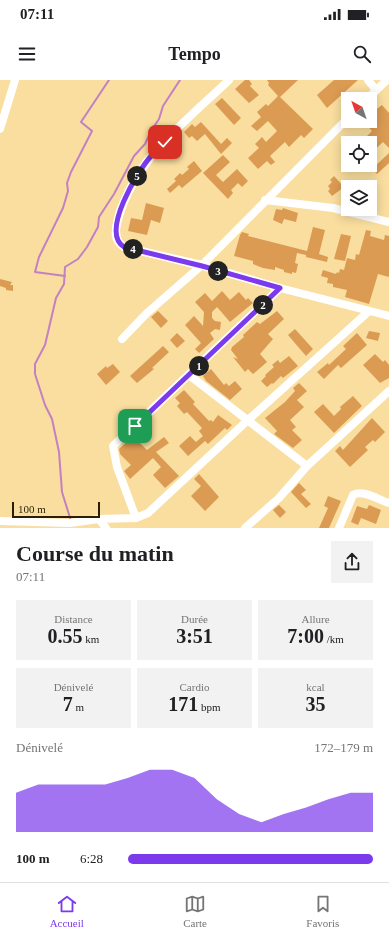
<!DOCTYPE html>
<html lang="fr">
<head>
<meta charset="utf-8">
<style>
	body { margin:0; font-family:"Times New Roman",serif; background:#f2f2f2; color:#202124; height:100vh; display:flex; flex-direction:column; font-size:15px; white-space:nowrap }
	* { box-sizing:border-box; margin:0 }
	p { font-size:13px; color:#757577 }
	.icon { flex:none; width:22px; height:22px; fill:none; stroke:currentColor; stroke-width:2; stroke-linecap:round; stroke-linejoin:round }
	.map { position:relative; height:448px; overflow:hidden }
	.details { display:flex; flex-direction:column; background:#fff; flex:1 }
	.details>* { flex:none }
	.needle { width:26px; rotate:320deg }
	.controls { position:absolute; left:341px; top:12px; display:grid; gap:8px }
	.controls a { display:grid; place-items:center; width:36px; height:36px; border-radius:0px; background:#fff; box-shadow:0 2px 10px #0003; font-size:20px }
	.scale { position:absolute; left:12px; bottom:10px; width:88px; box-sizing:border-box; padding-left:4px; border:2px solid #2a1f06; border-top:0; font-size:11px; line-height:14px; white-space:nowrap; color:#2a1f06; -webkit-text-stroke:3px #f9de9f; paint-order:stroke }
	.pin { position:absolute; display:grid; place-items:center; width:34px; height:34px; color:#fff; margin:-17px; border-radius:8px; box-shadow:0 2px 6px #0006 }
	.km { position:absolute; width:20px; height:20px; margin:-10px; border-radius:50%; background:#222; color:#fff; font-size:11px; line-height:20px; text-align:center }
	.round { display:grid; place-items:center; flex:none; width:42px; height:42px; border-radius:0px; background:#f2f2f2 }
	.headline { display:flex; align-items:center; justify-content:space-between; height:68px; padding:0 16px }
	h1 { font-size:22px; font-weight:600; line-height:30px }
	.metrics { display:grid; grid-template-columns:repeat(3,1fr); gap:6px; height:68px; padding:4px 16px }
	.metrics div { display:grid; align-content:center; border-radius:0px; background:#f2f2f2; text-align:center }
	.metrics b { font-size:20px; font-weight:600 }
	.metrics small { font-size:11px; font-weight:400 }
	.metrics p { font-size:11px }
	.chart { height:112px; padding:8px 16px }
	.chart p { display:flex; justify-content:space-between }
	.chart svg { width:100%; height:72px; margin-top:4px; fill:#7c3aed; opacity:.7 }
	ul { padding:0 16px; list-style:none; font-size:13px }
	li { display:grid; grid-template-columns:64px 48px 1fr; align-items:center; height:30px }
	li i { height:10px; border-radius:5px; background:#7c3aed }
	.status { display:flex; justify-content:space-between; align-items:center; height:28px; padding:0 20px; background:#fff; direction:ltr }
	.status svg { height:11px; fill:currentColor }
	header { display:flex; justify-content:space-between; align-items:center; height:52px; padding:0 16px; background:#fff; font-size:18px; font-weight:600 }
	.menu { display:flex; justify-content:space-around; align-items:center; height:56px; border-top:1px solid #e0e0e0; background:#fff; font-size:11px; color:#757577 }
	.menu a { display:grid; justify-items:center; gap:2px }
	.menu .active { color:#7c3aed }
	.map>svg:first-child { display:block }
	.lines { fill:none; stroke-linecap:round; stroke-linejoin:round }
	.stream { stroke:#c381c2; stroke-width:2 }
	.building { fill:#dc9b53 }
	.minor { stroke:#fff; stroke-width:8 }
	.route-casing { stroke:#fff; stroke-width:8 }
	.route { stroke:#7c3aed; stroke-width:5 }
</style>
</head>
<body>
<div class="status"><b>07:11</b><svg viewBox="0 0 49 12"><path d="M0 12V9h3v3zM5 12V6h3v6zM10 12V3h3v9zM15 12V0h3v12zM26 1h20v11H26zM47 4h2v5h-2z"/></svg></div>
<header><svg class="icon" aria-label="menu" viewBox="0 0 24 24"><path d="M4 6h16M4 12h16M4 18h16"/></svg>Tempo<svg class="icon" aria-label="search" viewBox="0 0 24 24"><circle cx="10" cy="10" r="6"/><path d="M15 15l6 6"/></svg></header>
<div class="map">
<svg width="389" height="448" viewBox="0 0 389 448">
	<rect width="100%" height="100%" fill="#f9de9f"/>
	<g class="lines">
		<g class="stream">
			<path d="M65,196L35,192L39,177L63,128L68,111L67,103L71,92L92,51L81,42L109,0"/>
			<path d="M71,441L62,412L59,372L52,339L45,325L35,294V284L45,265L56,218L64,204L65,187L78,179L87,167L98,147L99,137L114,114L134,76L145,64L151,51L159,39L163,26L180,0"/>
		</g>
	</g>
	<g class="building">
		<path d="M245,0H249L252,4L250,6L259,15L249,23L235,9Z"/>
		<path d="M267,0H298L280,17L313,49L304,58L301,55L289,67L285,62L270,76L275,82L271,85L267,81L258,89L248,78L259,68L255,64L262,57L266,62L277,51L268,41L257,51L251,46L261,37L257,32L266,24L268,26L278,16L268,5L269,3Z"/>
		<path d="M334,0H358L327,28L317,15Z"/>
		<path d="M222,18L241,38L234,45L215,24Z"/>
		<path d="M382,25L389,33V68L383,62L370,74V63H365L363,60L372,51L363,41H370V27L374,31Z"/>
		<path d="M201,42L221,64L227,58L232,63L221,74L205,54L197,61L192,56L189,58L184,52L192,44L195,47Z"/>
		<path d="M389,73V83L377,94L372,89Z"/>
		<path d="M223,75L230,82L216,95L223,102L237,89L248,101L242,107L238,103L231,110L233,113L228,119L203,93Z"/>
		<path d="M194,81L202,91L182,108L179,105L170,113L167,109L176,101L174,99L180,93L182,95L189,89L187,87Z"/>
		<path d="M334,96L344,107L332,116L328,111L330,109L328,106L332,102L330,100Z"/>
		<path d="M146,123L164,128L160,143L151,140L147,155L128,151L131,138L142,140Z"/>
		<path d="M283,128L298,133L296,142L284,139L282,144L273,140L276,129L282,130Z"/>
		<path d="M313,147L325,150L319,174L328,177L327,182L306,177V175L297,173L295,183L298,184L296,193L292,192V194L284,192V190L275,187V190L263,188L253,184V181L234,176L240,155L242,152L249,154L248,156L307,171Z"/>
		<path d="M366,150L371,151L370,156L384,160L385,155L389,156V197L378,194L369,224L345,217L347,210L333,207V204L327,203L328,198L321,196L323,190L336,194L337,192L339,193L340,189L344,190L347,178L355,180L356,174L359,175Z"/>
		<path d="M341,154L351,156L345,181L334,179Z"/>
		<path d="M0,199L12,202L10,205H13V211L6,210V208L0,206Z"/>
		<path d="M222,211L230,220L239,212L246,220L248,218L253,223L230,242L217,227L212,232V238L215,241L221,242L220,250L215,249L210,253L214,259L199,273L195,269L201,263L185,245L194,236L203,246L204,232L195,222L205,213L212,221Z"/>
		<path d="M158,231L168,241L161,248L151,237Z"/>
		<path d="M277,231L284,239L268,254L273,259L260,274L267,282L253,294L248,289L245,292L233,277L238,279L231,270L232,267L244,257L243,255L257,242L260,244Z"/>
		<path d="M295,249L313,269L306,276L288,255Z"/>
		<path d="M369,251L380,253L378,261L366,258Z"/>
		<path d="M177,253L185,261L177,268L170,260Z"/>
		<path d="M357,253L367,265L341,288L338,285L324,299L317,292L328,283L329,285L346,269L343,266Z"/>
		<path d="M163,266L169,272L152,288L154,289L137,303L130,296Z"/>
		<path d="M375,274L383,282L385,280L389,285V298L380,303L363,285Z"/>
		<path d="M289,276L298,286L283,298L281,296L273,304L272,303L267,307L261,301L266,296L265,295L274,287L272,285L278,280L280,283Z"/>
		<path d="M113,284L120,292L106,305L97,294L106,286L107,288Z"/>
		<path d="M211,289L224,305L226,303L229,306L235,301L242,309L230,320L206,301L203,296Z"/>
		<path d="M299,303L307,311L297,320L304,327L290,340L296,347L292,350L302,360L293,368L274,354L277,351L265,338L285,322L295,311L293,308Z"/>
		<path d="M184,310L195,322L193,324L209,341L211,340L213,342L218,335L232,345L227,350L225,348L208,364L205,361L188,376L179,366L190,356L196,362L203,356L199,351L202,348L187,332L184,334L177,326L180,323L175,318Z"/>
		<path d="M353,316L362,326L334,353L314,332L323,324L334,336L341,329L340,327Z"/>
		<path d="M372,338L385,352L375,362L373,360L365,367L368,370L350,387L335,371L340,366L343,370Z"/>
		<path d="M133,356L147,370L164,357L169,363L156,372L179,396L165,408L153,395L161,387L153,378L130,399L124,391L131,385L120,374L119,369Z"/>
		<path d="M199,394L219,417L205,431L191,416L201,406L194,399Z"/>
		<path d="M299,403L306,410L301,414L311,424L306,428L291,412Z"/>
		<path d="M328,416L341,421L329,448H319L328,428L324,426Z"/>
		<path d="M279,425L286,432L280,438L273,430Z"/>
		<path d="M369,425L381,430L376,444L361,438L358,445L351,442L357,426L367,429Z"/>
	</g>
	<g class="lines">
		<g class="minor">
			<path d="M229,0C186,41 134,80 118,140C115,151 113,160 124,167L202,185L280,208L389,236"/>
			<path d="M368,0L376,10"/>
			<path d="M367,19L387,0"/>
			<path d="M0,49L15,0"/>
			<path d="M265,120L333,128L389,142"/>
			<path d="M122,259L147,233L202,185L348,38"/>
			<path d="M189,295L307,386"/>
			<path d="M136,438L117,387L113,366L280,208"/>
			<path d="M99,439L106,448"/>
			<path d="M0,441L70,443L99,439L136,438L148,433L248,340L368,232"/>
			<path d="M245,448L279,418L307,386L389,311"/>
			<path d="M339,448L353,415C363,409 379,420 389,423"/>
		</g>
	</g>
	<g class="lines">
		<defs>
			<path id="route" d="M135,346L280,208L202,186L124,167C100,152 138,91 151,76C155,71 160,67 165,62"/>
		</defs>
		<use href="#route" class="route-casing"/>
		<use href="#route" class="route"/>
	</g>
</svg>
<div class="controls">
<a><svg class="needle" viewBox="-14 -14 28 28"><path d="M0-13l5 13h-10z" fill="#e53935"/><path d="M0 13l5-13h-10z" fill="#757577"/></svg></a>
<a><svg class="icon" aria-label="locate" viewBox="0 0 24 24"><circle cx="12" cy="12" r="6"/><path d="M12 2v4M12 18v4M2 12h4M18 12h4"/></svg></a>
<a><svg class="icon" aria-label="layers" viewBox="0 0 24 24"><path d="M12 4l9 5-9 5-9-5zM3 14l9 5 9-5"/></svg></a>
</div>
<div class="scale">100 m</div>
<div class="pin" style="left:135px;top:346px;background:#1e9e55"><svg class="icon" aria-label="arrive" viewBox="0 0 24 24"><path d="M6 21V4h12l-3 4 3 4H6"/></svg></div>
<div class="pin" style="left:165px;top:62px;background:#d93025"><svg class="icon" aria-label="check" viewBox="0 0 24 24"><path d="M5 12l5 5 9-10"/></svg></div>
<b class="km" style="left:199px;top:286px">1</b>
<b class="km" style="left:263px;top:225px">2</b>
<b class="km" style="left:218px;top:191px">3</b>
<b class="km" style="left:133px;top:169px">4</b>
<b class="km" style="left:137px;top:96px">5</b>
</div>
<section class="details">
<div class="headline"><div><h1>Course du matin</h1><p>07:11</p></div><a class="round"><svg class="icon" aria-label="share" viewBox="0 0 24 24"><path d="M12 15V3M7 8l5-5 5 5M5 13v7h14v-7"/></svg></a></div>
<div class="metrics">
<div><p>Distance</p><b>0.55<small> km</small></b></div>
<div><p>Durée</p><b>3:51</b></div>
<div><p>Allure</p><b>7:00<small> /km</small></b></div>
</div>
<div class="metrics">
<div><p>Dénivelé</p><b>7<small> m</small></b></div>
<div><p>Cardio</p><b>171<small> bpm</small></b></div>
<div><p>kcal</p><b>35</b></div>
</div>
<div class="chart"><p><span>Dénivelé</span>172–179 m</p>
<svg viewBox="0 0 160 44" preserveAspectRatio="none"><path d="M0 44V20L10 15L20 15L30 15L40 15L50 11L60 6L70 6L80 11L90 24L100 33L110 38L120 33L130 29L140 24L150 20L160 20V44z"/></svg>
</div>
<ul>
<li><b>100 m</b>6:28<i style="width:100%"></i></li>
</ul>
</section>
<nav class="menu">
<a class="active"><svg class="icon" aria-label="home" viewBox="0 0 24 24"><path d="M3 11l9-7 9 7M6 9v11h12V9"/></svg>Accueil</a>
<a><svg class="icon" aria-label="map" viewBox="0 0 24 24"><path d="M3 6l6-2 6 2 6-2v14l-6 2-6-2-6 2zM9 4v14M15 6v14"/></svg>Carte</a>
<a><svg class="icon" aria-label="saved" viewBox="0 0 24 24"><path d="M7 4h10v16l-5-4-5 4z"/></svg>Favoris</a>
</nav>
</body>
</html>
